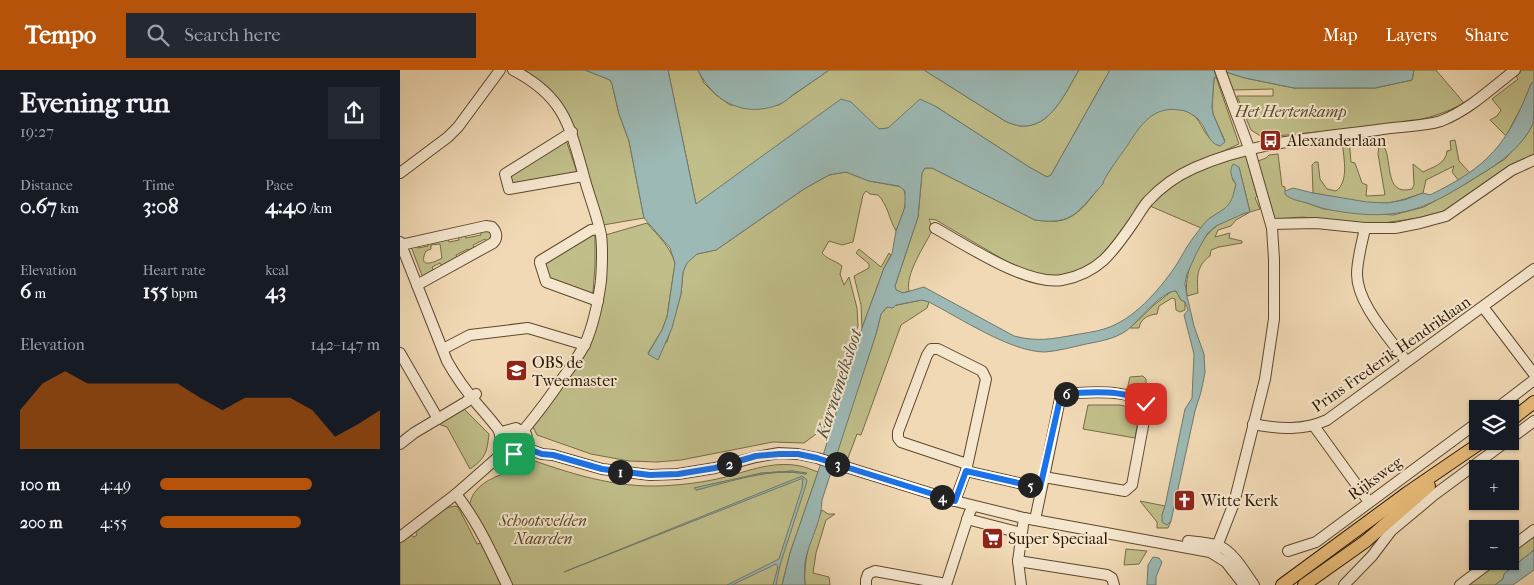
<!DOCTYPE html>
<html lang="en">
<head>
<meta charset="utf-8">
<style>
	body { margin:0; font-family:"IM FELL French Canon",serif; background:#242831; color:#f1f3f6; height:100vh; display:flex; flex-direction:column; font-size:19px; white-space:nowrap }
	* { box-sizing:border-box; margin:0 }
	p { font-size:16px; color:#9ea1a6 }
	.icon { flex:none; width:28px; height:28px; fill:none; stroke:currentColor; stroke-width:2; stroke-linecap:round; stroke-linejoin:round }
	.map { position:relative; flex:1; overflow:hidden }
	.drawer { display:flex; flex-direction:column; background:#171b24; width:400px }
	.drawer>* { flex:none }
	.fabs { position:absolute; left:1069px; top:330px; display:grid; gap:10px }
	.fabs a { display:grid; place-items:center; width:50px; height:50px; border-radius:0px; background:#171b24; box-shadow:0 1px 4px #0004; font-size:25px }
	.pin { position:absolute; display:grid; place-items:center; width:42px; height:42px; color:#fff; margin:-21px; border-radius:10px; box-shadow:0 2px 8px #0006 }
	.km { position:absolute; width:25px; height:25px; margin:-12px; border-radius:50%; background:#222; color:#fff; font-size:14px; line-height:25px; text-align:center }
	.round { display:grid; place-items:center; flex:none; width:52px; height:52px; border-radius:0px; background:#242831 }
	.headline { display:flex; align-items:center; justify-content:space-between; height:85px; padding:0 20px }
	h1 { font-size:28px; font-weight:800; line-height:38px }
	.metrics { display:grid; grid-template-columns:repeat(3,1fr); gap:8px; height:85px; padding:5px 20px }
	.metrics div { display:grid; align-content:center }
	.metrics b { font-size:21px; font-weight:800 }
	.metrics small { font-size:14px; font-weight:400 }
	.metrics p { font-size:14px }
	.chart { height:140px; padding:10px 20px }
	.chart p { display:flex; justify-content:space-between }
	.chart svg { width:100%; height:90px; margin-top:5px; fill:#b45309; opacity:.7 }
	ul { padding:0 20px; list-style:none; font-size:16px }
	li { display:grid; grid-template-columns:80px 60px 1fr; align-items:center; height:38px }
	li i { height:12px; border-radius:6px; background:#b45309 }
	header { display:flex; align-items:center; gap:30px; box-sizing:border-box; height:70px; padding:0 25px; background:#b45309; color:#fff }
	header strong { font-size:24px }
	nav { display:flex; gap:28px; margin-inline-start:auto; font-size:18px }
	.search { width:350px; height:45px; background:#242831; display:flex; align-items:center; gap:12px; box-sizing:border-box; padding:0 18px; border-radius:0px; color:#9ea1a6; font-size:19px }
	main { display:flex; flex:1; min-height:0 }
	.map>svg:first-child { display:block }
	.green { fill:#c0be89; stroke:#776b44; fill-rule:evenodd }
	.water { fill:#9cb9b5; stroke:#70796d }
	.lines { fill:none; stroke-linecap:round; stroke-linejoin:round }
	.minor-casing { stroke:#5e482d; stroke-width:12 }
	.major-casing { stroke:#2e1800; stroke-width:14 }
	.minor { stroke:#f5e6ce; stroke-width:10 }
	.major { stroke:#e8bc7a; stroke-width:12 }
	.route-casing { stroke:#fff; stroke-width:10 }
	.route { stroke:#1a73e8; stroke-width:6 }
	.labels { text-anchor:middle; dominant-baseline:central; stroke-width:4; stroke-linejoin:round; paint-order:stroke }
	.park-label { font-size:16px; font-style:italic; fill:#5a4a29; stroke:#f5e6ce }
	.poi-label { font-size:16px; fill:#2e1800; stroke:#f5e6ce; text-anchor:start }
	.street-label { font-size:16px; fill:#2e1800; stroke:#f5e6ce }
	.water-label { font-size:18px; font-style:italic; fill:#54503f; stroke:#f5e6ce }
</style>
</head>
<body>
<header>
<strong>Tempo</strong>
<div class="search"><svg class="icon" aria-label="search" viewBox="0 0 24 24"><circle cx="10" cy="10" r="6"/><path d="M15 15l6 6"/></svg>Search here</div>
<nav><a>Map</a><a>Layers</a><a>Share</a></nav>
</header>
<main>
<section class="drawer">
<div class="headline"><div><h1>Evening run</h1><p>19:27</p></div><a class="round"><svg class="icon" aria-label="share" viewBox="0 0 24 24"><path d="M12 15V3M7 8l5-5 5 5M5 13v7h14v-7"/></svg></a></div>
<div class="metrics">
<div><p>Distance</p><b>0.67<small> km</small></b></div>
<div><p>Time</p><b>3:08</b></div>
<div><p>Pace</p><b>4:40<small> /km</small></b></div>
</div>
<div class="metrics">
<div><p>Elevation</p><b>6<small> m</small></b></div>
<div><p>Heart rate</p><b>155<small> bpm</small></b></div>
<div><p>kcal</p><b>43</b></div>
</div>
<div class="chart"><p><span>Elevation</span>142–147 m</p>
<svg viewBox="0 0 160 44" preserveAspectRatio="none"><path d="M0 44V25L10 12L20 6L30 12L40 12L50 12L60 12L70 12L80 19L90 25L100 19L110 19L120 19L130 25L140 38L150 32L160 25V44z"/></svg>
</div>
<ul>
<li><b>100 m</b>4:49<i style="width:69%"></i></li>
<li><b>200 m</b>4:55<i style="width:64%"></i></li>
</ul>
</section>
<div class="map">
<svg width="1134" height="515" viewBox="0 0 1134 515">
	<rect width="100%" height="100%" fill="#f0d9b4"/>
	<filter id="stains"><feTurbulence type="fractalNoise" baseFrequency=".004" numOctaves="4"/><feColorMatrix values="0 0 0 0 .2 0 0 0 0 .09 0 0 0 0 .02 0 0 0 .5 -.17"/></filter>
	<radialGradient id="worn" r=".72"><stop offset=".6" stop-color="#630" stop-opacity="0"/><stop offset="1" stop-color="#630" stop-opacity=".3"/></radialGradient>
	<g class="green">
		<path d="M120,0H185L210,10L212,14L219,44L229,71L244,148L203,155L172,52Z"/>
		<path d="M268,0H298L304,13L316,25L330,35H379L429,0H524L605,51C609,53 615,55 620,56C651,59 666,21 679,0H710L651,105L647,107L629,97L535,36L488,58L479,59L296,134Z"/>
		<path d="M1014,0H1036L1064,33C1028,53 986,56 946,59C918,62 890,65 862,67L851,60L837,26H873V19L833,20L826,2L845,8L894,18H975L1012,10Z"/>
		<path d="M1120,0H1134V12L1131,14L1122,36L1106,66L1090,50L1097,46L1101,40L1092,29L1118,9L1115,4Z"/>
		<path d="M816,7L839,74L773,104L761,112L706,181L691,194L673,203L654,206L639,205L621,200L536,150L529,149L533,159C525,175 505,204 509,221L503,223L496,220L495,216L518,147L522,103L525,98H532L635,150C646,151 655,153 666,149C708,134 733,18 786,41C801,48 799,55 808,66C810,70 816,73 820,76L825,71L813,44L812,36L814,8Z"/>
		<path d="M1134,51V86L1048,140L1018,148L976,154L902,147L876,149L872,147L858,91L866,88L869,85L878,84L882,116L885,117V121L904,132L924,139L993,145L1024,137L1067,113L1105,89L1127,64Z"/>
		<path d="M949,69L951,92L955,93L962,113L967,115L966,126L985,125L978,84L979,75L982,74C994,86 982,127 1012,119L1014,115L1013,94L1023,102C1033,97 1046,94 1047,81L1051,80L1050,71L1055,70L1059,91L1070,103L1059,111L1052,102L1054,96L1026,110L1023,123C1011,127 1000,131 988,133C964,135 937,127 913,123L912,95L915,92H918L920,109L927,119L936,121C950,111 943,85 942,70Z"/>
		<path d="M166,70L178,105L114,118L110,107Z"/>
		<path d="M845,83L857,126L855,128L860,139L850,142L836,150L831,156L818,160L815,167L830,163L829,168L842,171V173L819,177L811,180L810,186C796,196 797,208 798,223L787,226C784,205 794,180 808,164C817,153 837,144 850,142L839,97L832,109L836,114L833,129L828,137L809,149L801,158L750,136L763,122L786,106Z"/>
		<path d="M446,102L469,111L502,117C511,129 501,148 496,161C489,149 488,135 478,125L470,124L466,121L463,125L453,172L442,175L429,171L422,183C428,190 435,190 442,196L440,204L444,215L449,207L457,238L458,256L424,358L404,373L373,372L281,390L257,392L229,391L191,384L137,365L133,357L146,340L190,268L202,166L247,153C258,166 270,176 275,193L267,247L262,260L248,283L267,272L281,224L283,202L286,193L297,184L316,180L404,119L429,105Z"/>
		<path d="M80,160L91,161L93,167L88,173L85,169L73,175L75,180L70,183L68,179L56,185L58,189L43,198L40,193L32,197L34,202L23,208L10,174L17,173L18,178L28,176L27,171L47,166L49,172L59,170L58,164L64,163L66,168L81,165ZM40,174L42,188C35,192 17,200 26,181L31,179V175Z"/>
		<path d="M192,163L195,167V196L193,222L191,223L150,210L143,193Z"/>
		<path d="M459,179L481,197L489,183L491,185L484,198L462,258L461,235L454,206L469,198V194L456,183Z"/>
		<path d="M772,221H776L781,230L785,232V240L780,242L776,240L775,229L772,228L759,236L757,244C748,245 741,248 739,258H730L754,235Z"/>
		<path d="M522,230L529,232L527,238L501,255L461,365L457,364L448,388L436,383L476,264L481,244L487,237Z"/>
		<path d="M743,306L746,309V322L742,324H740V321L735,319L734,322L727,320L730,307Z"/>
		<path d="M688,335H720L740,340L735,368L683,359Z"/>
		<path d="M64,339L89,364C87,382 86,388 70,399L47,357L38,354Z"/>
		<circle cx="114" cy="371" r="8"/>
		<path d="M129,389C178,406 222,420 275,415C289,414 303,412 317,409C344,403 371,390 400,396C406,397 412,400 418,402L390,483L382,515H108L69,437C70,433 72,425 75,422C83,410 105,402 118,400L122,392ZM393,401L406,404C370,397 331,411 296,420L295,418L362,403Z"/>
		<path d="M740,431L765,436L762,445L767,455L771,451L768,458H757V452Z"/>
		<path d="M55,436L58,437L77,474L81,473L103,515H0V471L9,464L14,467L17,465L15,460L46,438Z"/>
		<path d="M422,440L428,444H435L426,450L416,483L413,503L429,507L430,515H405C403,490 411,463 422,440Z"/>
		<path d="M1134,465V480L1104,504L1103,509L1095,515H1067L1099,491H1110V483Z"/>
		<path d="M726,479L747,481L739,494L724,495Z"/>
	</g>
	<g class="water">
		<path d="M185,0H268L296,134L441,29L451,32L479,59L488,58L520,29L535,36L629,97L647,107L651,105L710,0H814L816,7L814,8L812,37L813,44L825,72L820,76C807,73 807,58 799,50C794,45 786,40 779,40C754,36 741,54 729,73C724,81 703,108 703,114C679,139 675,156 635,150L532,98H525L522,103L518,147L495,216L496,220L503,223L524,217L614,266C637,272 652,269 674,265C684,263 695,262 704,259C734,250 758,221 775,197C781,188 786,177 793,168C798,162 804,152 810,148C829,136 831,136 836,114C831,107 829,101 833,94L839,97L850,142L845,143L816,156L807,164L797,182L787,204L785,213L787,226L794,256L804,284L805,303L801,322L795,341L771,451L767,455L762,452V445L765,436L785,339L792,328L794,284L784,245L788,240L785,232L781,230L776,221C764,220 741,247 732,256C720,268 702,271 686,274C673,277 658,281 645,282C611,282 560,248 529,232L522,230L496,235L493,238L487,237L481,244L476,264L422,430C422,449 411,468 406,487C404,497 404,506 405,515H382L390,483L418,402L462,258L484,198L492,184L496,161L505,137V121L499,116L469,111L446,102L429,105L404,119L316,180L297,184L287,193L283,202L281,224L272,258L258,290L248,284L262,260L267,247L275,193L270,178L244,148L229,71L219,44L212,14L210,10Z"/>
		<path d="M298,0H429C418,8 406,16 394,24C389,28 384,33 378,35C343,48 313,31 298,0Z"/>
		<path d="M524,0H679C666,21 651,59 620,56C615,55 609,53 605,51Z"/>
		<path d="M825,0H1014L1012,10L975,18H894L845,8L826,2Z"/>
		<path d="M1134,12C1134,22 1134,45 1133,54C1122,77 1100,93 1078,106C1032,135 1006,150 950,143C937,141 925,140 913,135C904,131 891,131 885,124V121L893,118L913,123L967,132L987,133L1004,130L1023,123L1030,125C1089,96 1107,75 1131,14Z"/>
		<path d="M393,401L407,403L406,404C370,397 331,412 296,420L294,418L362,403Z"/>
		<path d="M402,406L407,410L405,418L380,495L376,515H373L378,497L376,494L332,515H327L379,489L402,418L403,408L164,502Z"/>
		<path d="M1134,480V500L1113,515H1095L1103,509L1104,504Z"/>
		<path d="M753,487L759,488L762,492L756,507V515H747L748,495Z"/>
	</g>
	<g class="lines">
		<defs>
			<g id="minor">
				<path d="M113,0C163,26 169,53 183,103C188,124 197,144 201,165C203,180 202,196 201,211C198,233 194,254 185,274C179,286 170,298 162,309C150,327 137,344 123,361"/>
				<path d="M172,62L105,104L109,119L183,106"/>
				<path d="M0,103L48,67L58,57L100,0"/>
				<path d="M871,154L916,153L965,158H995L1020,153L1046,146L1112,100L1134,90"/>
				<path d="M535,158C566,175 627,216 662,210C699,203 713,182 733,153C738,146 742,138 748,131C761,117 776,106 794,98C852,72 915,68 977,60C994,57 1026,56 1041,51C1069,40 1092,18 1115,0"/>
				<path d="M965,158C962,173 957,190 957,204C957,234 990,268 1006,291"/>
				<path d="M0,172L47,291C56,307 66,321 78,335C85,343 92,351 98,359C102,366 99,375 105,381C117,392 131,377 126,364L116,358L105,361L101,368"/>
				<path d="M1,175L86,156L92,157C97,162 98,168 93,173L17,215"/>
				<path d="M198,231L146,212L140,193V191L191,160L199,159"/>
				<path d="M1083,237L1134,304"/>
				<path d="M43,279L70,265L128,258L185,275"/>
				<path d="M0,283L38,349"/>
				<path d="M1096,339L1134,310"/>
				<path d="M853,354C879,359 903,361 927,350L1134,199"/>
				<path d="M914,356L969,432"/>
				<path d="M1110,369L1134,351"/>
				<path d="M0,374L14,363L66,332L76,324"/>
				<path d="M123,381L131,380L142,384L153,385L202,399L250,405L278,404L315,398L356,387L379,383L398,384L417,388L555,431L624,448L810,482L826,492L844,515"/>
				<path d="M566,401L640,418"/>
				<path d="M56,424C78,452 92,484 107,515"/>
				<path d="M555,431L566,401L586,309L582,301L538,279H531L527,285L498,362V368L501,372L567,394"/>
				<path d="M567,449L621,463"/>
				<path d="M635,450L644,407L725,421L732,415L746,340V334C725,318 692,323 667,323L663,325L660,329L644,407"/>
				<path d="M0,467L56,424L105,381"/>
				<path d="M788,471C798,472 810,473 819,476C834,482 845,503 854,515"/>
				<path d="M1110,478L1134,460"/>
				<path d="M888,481L916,472L1078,352"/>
				<path d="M814,484L834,433L865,309L874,249V189L872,158L849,78L820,0"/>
				<path d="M618,491L707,505L712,508L714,515"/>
				<path d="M466,515V510L468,504L475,501L546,514"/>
				<path d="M546,515L569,444L573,436"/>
				<path d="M621,515L618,491L624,448"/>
				<path d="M944,515L972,486L991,461L1034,425L1107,371"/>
				<path d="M1060,515L1092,491"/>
			</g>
			<g id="major">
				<path d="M1110,351L1134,332"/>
				<path d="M882,515L1007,423L1083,371"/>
				<path d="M904,515L966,471L1029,416"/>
			</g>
		</defs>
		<use href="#minor" class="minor-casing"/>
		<use href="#major" class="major-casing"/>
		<use href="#minor" class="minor"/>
		<use href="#major" class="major"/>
	</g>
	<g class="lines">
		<defs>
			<path id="route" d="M114,384L131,380L142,384L153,385L202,399L250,405L278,404L315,398L356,386L379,384H398L417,388L555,431L566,401L640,418L660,329L662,325L667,323C691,323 726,318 746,334"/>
		</defs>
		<use href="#route" class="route-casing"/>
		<use href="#route" class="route"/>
	</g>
	<defs>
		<symbol id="bus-square" viewBox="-11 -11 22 22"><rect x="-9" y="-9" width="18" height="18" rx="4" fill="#8f2418" stroke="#f5e6ce"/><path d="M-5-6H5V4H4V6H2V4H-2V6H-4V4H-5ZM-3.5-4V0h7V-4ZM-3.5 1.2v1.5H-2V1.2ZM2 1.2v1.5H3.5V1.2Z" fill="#fff"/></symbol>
		<symbol id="school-square" viewBox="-11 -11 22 22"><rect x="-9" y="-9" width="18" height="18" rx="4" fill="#8f2418" stroke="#f5e6ce"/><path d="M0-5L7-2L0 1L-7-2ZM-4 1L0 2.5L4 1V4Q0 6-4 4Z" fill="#fff"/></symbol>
		<symbol id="church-square" viewBox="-11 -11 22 22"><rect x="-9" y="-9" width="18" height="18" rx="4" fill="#8f2418" stroke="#f5e6ce"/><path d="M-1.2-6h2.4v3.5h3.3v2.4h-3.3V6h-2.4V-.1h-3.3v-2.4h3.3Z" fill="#fff"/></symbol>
		<symbol id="supermarket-square" viewBox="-11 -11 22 22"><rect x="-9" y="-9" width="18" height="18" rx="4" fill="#8f2418" stroke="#f5e6ce"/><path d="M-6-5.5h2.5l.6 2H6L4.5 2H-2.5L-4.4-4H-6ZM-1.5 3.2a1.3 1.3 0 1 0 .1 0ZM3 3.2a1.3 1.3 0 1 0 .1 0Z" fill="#fff"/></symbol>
	</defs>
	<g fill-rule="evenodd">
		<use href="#bus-square" x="858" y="58" width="25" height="25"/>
		<use href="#school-square" x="104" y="288" width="25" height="25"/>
		<use href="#church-square" x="772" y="418" width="25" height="25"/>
		<use href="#supermarket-square" x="580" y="456" width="25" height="25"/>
	</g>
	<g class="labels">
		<g class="park-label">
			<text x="891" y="41">Het Hertenkamp</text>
			<text x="143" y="450">Schootsvelden<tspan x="143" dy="18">Naarden</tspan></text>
		</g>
		<g class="poi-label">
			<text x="887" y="70">Alexanderlaan</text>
			<text x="132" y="292">OBS de<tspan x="132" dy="18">Tweemaster</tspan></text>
			<text x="801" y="430">Witte Kerk</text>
			<text x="608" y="468">Super Speciaal</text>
		</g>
		<g class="street-label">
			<text transform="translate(991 284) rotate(-35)">Prins Frederik Hendriklaan</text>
			<text transform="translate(975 408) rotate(-36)">Rijksweg</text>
		</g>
		<g class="water-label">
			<text transform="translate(439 314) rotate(-72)">Karnemelksloot</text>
		</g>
	</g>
	<rect width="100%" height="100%" filter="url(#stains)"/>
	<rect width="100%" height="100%" fill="url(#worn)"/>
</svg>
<div class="fabs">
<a><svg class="icon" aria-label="layers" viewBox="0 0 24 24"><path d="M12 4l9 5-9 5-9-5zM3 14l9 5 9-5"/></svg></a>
<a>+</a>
<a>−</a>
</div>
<div class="pin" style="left:114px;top:384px;background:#1e9e55"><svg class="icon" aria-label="arrive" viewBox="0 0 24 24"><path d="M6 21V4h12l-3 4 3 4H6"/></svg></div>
<div class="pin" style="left:746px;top:334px;background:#d93025"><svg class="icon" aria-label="check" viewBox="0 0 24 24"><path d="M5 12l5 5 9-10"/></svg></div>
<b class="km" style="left:220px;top:402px">1</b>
<b class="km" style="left:329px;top:394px">2</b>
<b class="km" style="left:437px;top:394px">3</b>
<b class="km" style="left:542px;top:427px">4</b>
<b class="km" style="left:630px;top:415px">5</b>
<b class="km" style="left:666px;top:324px">6</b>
</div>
</main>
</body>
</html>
